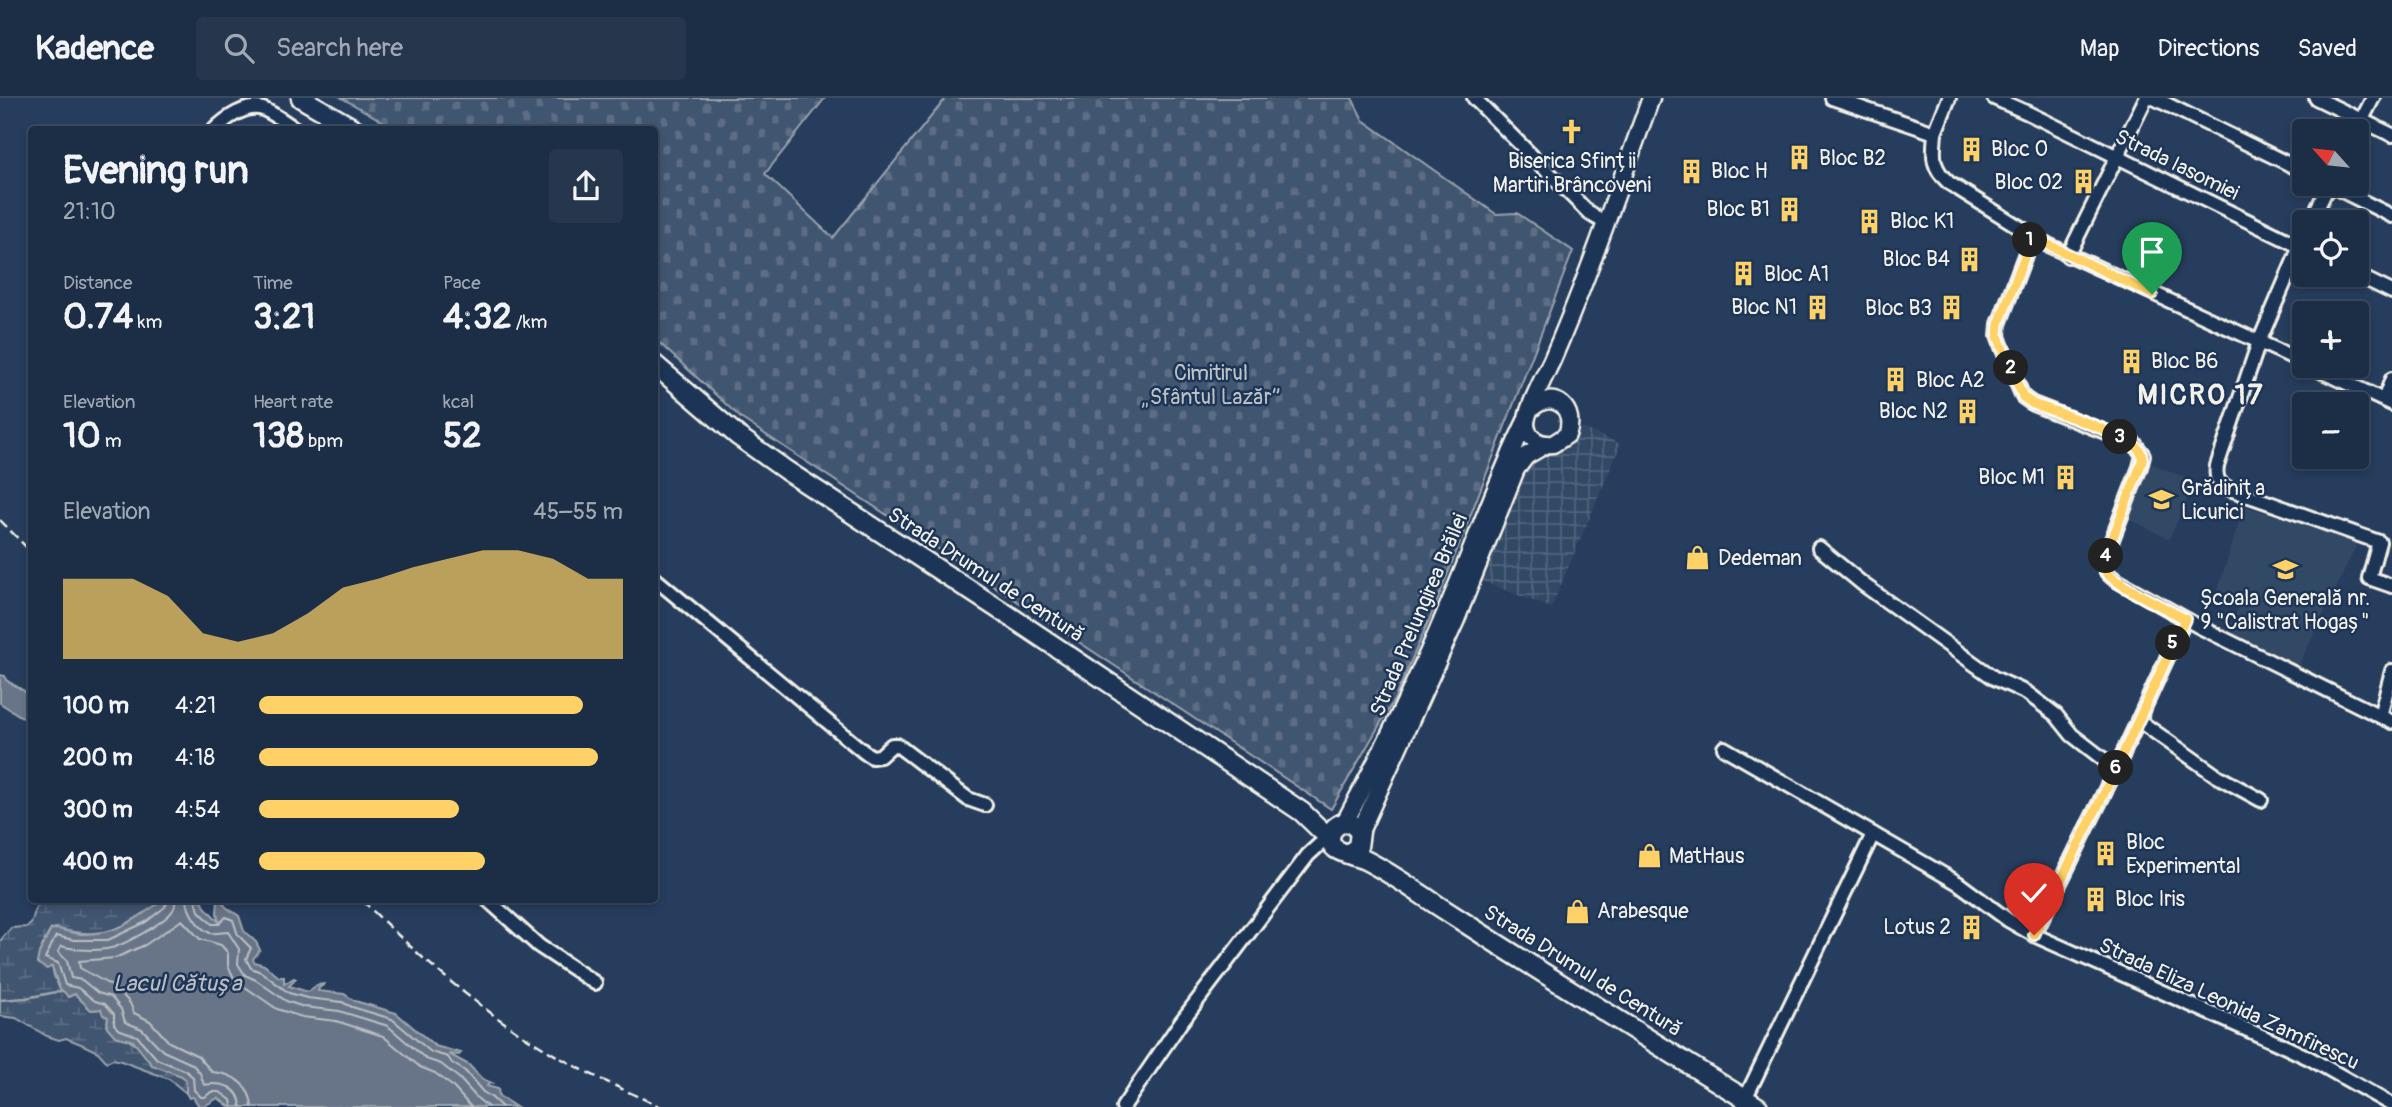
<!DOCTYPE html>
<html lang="en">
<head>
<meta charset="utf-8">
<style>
	body { margin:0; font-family:Pangolin,sans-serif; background:#25364d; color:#f1f3f6; height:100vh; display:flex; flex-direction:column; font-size:26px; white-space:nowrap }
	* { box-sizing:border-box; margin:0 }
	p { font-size:23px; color:#a0a8b3 }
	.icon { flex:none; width:38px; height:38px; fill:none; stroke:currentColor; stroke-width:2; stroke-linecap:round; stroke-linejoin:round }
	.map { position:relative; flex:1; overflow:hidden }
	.drawer { position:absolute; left:28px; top:28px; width:630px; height:777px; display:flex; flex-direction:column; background:#1c2e46; border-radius:7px; box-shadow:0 4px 10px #0003,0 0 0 2px #3a4a5f }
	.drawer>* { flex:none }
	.needle { width:46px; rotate:297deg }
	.tools { position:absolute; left:2292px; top:21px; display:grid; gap:14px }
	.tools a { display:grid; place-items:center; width:77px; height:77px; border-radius:7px; background:#1c2e46; box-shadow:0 4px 10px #0003,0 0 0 2px #3a4a5f; font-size:35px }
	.pin { position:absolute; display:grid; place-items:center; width:60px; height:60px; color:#fff; margin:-72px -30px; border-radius:50% 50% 50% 0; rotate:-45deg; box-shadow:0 0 7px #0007 }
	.pin .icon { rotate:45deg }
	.km { position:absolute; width:35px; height:35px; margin:-18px; border-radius:50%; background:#222; color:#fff; font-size:19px; line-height:35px; text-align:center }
	.round { display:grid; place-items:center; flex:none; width:74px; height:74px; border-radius:7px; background:#25364d }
	.head { display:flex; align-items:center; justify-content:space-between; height:119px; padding:0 35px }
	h1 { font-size:38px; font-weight:800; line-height:52px }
	.metrics { display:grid; grid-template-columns:repeat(3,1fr); gap:10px; height:119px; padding:7px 35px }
	.metrics div { display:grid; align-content:center }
	.metrics b { font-size:35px; font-weight:800 }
	.metrics small { font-size:19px; font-weight:400 }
	.metrics p { font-size:19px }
	.chart { height:196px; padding:14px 35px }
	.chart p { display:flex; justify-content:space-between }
	.chart svg { width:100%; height:126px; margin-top:7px; fill:#ffd166; opacity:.7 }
	ul { padding:0 35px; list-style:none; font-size:23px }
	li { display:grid; grid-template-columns:112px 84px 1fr; align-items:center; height:52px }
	li i { height:18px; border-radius:9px; background:#ffd166 }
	header { display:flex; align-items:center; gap:42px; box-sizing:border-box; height:98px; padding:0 35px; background:#1c2e46; border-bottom:2px solid #3a4a5f }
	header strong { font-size:33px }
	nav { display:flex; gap:38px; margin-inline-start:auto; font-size:24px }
	.search { width:490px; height:63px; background:#25364d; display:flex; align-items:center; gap:18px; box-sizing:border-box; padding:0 24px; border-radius:7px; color:#a0a8b3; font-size:26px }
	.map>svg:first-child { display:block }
	.built { fill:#334966 }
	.industrial { fill:url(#industrial-grid) }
	.wetland { fill:url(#wetland-marsh); stroke:#9aa2ac; stroke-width:2 }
	.cemetery { fill:url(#cemetery-stones); stroke:#9aa2ac; stroke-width:2 }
	.water { fill:#677588; stroke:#9fa7ae; stroke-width:2 }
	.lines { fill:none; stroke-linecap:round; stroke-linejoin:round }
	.shore { stroke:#bcbfc2; stroke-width:2 }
	.stream { stroke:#9fa7ae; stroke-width:2.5 }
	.minor-casing { stroke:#f4f1e8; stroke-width:18 }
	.major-casing { stroke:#f4f1e8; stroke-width:21 }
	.highway-casing { stroke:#f4f1e8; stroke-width:23 }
	.minor { stroke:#1d3557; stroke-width:12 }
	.major { stroke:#1d3557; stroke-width:16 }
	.highway { stroke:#1d3557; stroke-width:18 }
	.rail { stroke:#f4f1e8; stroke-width:2.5; stroke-dasharray:10 5; stroke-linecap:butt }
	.route-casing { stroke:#fff; stroke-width:14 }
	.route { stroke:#ffd166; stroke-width:9 }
	.labels { text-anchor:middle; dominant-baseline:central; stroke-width:5; stroke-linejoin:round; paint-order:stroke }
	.poi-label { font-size:21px; fill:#f4f1e8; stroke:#1d3557; text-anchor:start }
	.street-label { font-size:21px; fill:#f4f1e8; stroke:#1d3557 }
	.park-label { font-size:21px; fill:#bec2c4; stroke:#1d3557 }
	.water-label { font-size:23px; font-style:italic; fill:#bcbfc2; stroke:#1d3557 }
	.district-label { font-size:28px; font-weight:bold; letter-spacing:2px; fill:#f4f1e8; stroke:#1d3557 }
</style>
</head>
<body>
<header>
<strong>Kadence</strong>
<div class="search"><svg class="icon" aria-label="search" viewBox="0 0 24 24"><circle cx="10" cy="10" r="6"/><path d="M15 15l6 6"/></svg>Search here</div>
<nav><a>Map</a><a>Directions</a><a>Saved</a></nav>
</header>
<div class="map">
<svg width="2392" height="1009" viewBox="0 0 2392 1009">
	<defs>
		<pattern id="industrial-grid" width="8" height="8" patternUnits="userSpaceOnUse" patternTransform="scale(1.75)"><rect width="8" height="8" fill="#334966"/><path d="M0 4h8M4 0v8" fill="none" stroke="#51647c"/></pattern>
		<pattern id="wetland-marsh" width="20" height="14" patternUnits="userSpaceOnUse" patternTransform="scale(1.75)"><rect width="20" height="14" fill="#40546f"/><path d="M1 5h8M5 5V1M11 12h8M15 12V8" fill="none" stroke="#5c6d84"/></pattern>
		<pattern id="cemetery-stones" width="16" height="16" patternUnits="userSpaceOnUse" patternTransform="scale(1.75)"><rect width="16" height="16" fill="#40546f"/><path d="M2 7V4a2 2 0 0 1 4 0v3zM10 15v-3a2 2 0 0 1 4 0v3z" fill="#5c6d84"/></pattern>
	</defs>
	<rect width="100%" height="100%" fill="#263d5d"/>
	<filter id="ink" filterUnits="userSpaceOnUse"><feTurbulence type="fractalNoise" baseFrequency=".0143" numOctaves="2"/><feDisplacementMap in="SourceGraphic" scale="14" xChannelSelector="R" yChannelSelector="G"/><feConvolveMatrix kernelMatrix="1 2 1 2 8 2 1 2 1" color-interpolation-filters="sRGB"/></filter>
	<g filter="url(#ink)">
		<g class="built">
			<path d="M2150,365L2195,384L2169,441L2127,420Z"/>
			<path d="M2244,408L2358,444L2298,570L2228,533L2238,510L2216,498Z"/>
		</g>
		<path class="industrial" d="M1582,330L1621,346L1551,510L1477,481L1525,368L1547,356L1568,349Z"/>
		<path class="wetland" d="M59,802H164C155,807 149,813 141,818C113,837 87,839 55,830L48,836L39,855L52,868L54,878L61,893L65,894L68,899L75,896L91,912L101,911L108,919L107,924L125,940L139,949L152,967L182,978L186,982V995L169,981L121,963L113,961L107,964L98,954L81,946L66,940L59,942L47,938L16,920L0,918V843L11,830L26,829L31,826L36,810L39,806H54Z"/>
		<path class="cemetery" d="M342,0H825L765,76L833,140L946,0H1352L1363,22L1496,116L1517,115L1573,153L1436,506L1395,600L1331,711L742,321L655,241L654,32L396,31Z"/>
		<g class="water">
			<path d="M0,577L5,578L6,582L31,597V625L0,605Z"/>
			<path d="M164,802H167L165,809L170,802H202L205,809L219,824L217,815L218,802H221L226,809L239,818L244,833L256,844L260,852L253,861L254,864L264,867L279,879H284V886L294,880L296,881L289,888L308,894L317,887L325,886L319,890L318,893L344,896L355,903L396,915L435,948L461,955L459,957L449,956L469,967L482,981L492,985L488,986L487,988L498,991L499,998L516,1009H230L218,1000L204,1008H199L193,999L189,1000L186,995V982L182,978L152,967L133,943L115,938L107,929L108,919L103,917L101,911L91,912L75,896L68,899L65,895L59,890L52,868L47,871L37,865L39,855L51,831C62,830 73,836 84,836C120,836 135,820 164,802Z"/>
		</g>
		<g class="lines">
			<g class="shore">
				<path d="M167,802L165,809L146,824L108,842H74L56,838L45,860L58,865L65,887L78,890L95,903L105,906L114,916V926L118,931L137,938L157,961L186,973L193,979L194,992L201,999H205L211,994H220L231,1002L232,1009"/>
				<path d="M175,802C175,806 176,808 173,812C166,824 120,850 106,851C91,853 76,852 61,848L58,854L67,863L71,880L82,882L98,895L111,899L121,911L125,924L142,931L163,953L192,966L200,975L204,987C221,984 240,988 241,1009"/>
				<path d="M187,802C188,814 198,830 210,835C216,836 223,834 228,834L239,851L238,866L245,877L256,882L286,903L304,909L339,913L388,928L426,961L441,966L459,980L477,1000L488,1009"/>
				<path d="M196,802L199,813L212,826H219L226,819L233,822L238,837L251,850L246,861L251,870L261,874L289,895L307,900L342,904L352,909L392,921L431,954L448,959L452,965L465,973L483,994L491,999L502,1009"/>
				<path d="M252,1009C251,987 232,975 212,974L198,958L169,944L150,923L134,915L130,905L117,891L80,870L79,863L115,860L145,847L182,822L200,841L221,847L228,855V868L235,882L277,911L302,919L336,923L383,938L420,969L435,975L452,988L471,1009"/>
			</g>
			<path class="stream" d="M0,902L26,900L61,893"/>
			<defs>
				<g id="minor">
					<path d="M1474,0L1589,115L1605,125"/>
					<path d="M1832,0L1935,35C1933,58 1931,69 1949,85L2048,147L2305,265"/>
					<path d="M1994,0L2028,15L2305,151"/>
					<path d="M2154,0L2305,74"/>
					<path d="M2316,0L2392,37"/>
					<path d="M214,32C225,21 247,5 263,11C275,16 286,25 297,32"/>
					<path d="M2356,33L2373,0"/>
					<path d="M1935,35L1949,0"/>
					<path d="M2328,86L2392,118"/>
					<path d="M2311,124L2329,86"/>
					<path d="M2305,137L2259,244L2217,368C2215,381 2219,386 2230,391L2379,444L2369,480L2392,488"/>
					<path d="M2032,139L1999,226L1998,238L2002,249L2023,299L2033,306L2126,342L2135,346L2143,357L2140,369L2106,457C2103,470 2105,475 2116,482L2198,528L2392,624"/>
					<path d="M2068,158L2146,0"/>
					<path d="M2357,177L2392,194"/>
					<path d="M2310,268L2392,306"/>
					<path d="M2384,302L2392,281"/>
					<path d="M1819,450L1864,487L1994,580L2027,595L2056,617L2072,637L2116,671"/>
					<path d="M654,480L864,654L872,659L880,658L892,647H897L968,701L985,707"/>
					<path d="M2380,618L2392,573"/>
					<path d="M2138,622L2217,678L2261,702"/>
					<path d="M1724,650L1958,785L2008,822L2034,837L2277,945L2309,960L2392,1007"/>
					<path d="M488,802L539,848L595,885"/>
					<path d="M2034,837L2116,671L2185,521"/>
					<path d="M1745,1001L1873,736"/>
					<path d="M1123,1009L1181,924L1308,757L1320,746L1330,741"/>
				</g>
				<g id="major">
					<path d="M1532,310C1554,291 1577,311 1567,337L1553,346C1540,347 1528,342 1526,327C1525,315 1546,275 1552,262C1589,177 1619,88 1651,0"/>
					<path d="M1345,724C1381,656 1415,587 1445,516C1473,452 1495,386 1526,323"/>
					<path d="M1360,734L1455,524L1516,371L1526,358L1545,347"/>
				</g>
				<g id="highway">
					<path d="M301,0L356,32"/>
					<path d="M654,266L738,338L787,373L1014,521L1302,714L1330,741"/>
					<path d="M1349,755L1358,749L1360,734L1350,724C1335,723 1322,740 1336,751C1339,754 1358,759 1365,762C1391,775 1413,791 1437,807C1457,820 1476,832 1496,845C1583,900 1670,955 1758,1009"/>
				</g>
			</defs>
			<use href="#minor" class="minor-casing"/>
			<use href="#major" class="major-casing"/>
			<use href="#highway" class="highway-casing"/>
			<use href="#minor" class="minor"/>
			<use href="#major" class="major"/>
			<use href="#highway" class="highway"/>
			<g class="rail">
				<path d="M0,422L32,455"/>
				<path d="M362,802C423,863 488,920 564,962C596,980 629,994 661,1009"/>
			</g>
		</g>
	</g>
	<g class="lines" filter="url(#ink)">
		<defs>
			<path id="route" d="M2034,837L2116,671L2185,521C2171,513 2113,485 2106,474C2103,468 2104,463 2106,457L2140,369C2142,363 2144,359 2140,353C2132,338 2053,313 2033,306L2023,299L2002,249L1998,238L1999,226L2032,139L2152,196"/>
		</defs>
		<use href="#route" class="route-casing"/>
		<use href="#route" class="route"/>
	</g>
	<defs>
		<symbol id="church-bare" viewBox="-9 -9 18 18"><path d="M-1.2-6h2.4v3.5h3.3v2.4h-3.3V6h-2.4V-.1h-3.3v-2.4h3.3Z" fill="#ffd166" stroke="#1d3557" stroke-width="2.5" paint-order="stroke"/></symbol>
		<symbol id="building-bare" viewBox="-9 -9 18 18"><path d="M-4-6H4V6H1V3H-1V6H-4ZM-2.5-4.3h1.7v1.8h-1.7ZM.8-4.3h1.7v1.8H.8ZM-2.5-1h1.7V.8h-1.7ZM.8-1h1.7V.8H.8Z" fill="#ffd166" stroke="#1d3557" stroke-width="2.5" paint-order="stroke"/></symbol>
		<symbol id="school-bare" viewBox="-9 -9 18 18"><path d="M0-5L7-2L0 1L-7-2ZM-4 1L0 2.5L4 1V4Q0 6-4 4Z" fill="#ffd166" stroke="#1d3557" stroke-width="2.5" paint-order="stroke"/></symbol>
		<symbol id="shop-bare" viewBox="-9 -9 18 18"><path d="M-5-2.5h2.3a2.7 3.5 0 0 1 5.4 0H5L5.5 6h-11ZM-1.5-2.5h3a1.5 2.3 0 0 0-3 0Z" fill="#ffd166" stroke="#1d3557" stroke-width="2.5" paint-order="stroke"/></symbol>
	</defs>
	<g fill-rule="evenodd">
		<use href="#church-bare" x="1554" y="16" width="35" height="35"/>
		<use href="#building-bare" x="1954" y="34" width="35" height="35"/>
		<use href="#building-bare" x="1782" y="42" width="35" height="35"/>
		<use href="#building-bare" x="1674" y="56" width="35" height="35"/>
		<use href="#building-bare" x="2066" y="66" width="35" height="35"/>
		<use href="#building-bare" x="1772" y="94" width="35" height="35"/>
		<use href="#building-bare" x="1852" y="106" width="35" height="35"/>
		<use href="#building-bare" x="1952" y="144" width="35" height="35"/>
		<use href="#building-bare" x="1726" y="158" width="35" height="35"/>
		<use href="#building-bare" x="1800" y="192" width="35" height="35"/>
		<use href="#building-bare" x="1934" y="192" width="35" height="35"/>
		<use href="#building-bare" x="2114" y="246" width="35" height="35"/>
		<use href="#building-bare" x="1878" y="264" width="35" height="35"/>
		<use href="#building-bare" x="1950" y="296" width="35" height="35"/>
		<use href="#building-bare" x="2048" y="362" width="35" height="35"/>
		<use href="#school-bare" x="2144" y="384" width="35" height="35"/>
		<use href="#shop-bare" x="1680" y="442" width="35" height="35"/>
		<use href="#school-bare" x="2268" y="454" width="35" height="35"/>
		<use href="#building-bare" x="2088" y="738" width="35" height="35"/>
		<use href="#shop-bare" x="1632" y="740" width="35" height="35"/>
		<use href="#building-bare" x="2078" y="784" width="35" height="35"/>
		<use href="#shop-bare" x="1560" y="796" width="35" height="35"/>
		<use href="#building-bare" x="1954" y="812" width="35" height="35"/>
	</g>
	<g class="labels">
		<g class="poi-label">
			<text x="1991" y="51">Bloc O</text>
			<text x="1819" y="60">Bloc B2</text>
			<text x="1572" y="63" text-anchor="middle">Biserica Sfinții<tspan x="1572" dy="24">Martiri Brâncoveni</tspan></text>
			<text x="1711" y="73">Bloc H</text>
			<text x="2063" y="84" text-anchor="end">Bloc O2</text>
			<text x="1770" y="111" text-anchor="end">Bloc B1</text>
			<text x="1890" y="123">Bloc K1</text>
			<text x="1950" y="161" text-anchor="end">Bloc B4</text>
			<text x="1764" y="176">Bloc A1</text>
			<text x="1797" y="209" text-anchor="end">Bloc N1</text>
			<text x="1932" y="210" text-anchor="end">Bloc B3</text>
			<text x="2151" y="263">Bloc B6</text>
			<text x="1916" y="282">Bloc A2</text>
			<text x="1948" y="313" text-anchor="end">Bloc N2</text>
			<text x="2045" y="379" text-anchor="end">Bloc M1</text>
			<text x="2181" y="390">Grădinița<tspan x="2181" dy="24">Licurici</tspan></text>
			<text x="1718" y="460">Dedeman</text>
			<text x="2285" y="500" text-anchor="middle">Școala Generală nr.<tspan x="2285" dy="24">9 "Calistrat Hogaș"</tspan></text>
			<text x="2126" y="744">Bloc<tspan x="2126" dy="24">Experimental</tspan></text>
			<text x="1669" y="758">MatHaus</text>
			<text x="2115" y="801">Bloc Iris</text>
			<text x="1597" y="813">Arabesque</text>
			<text x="1951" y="829" text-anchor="end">Lotus 2</text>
		</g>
		<g class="street-label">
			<text transform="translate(2177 67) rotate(26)">Strada Iasomiei</text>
			<text transform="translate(986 477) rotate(33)">Strada Drumul de Centură</text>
			<text transform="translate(1419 517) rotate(-67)">Strada Prelungirea Brăilei</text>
			<text transform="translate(1583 873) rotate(32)">Strada Drumul de Centură</text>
			<text transform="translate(2229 906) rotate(25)">Strada Eliza Leonida Zamfirescu</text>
		</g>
		<g class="park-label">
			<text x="1211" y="275">Cimitirul<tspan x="1211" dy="24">„Sfântul Lazăr”</tspan></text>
		</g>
		<g class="water-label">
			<text x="177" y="885">Lacul Cătușa</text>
		</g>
		<g class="district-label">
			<text x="2201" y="297">MICRO 17</text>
		</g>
	</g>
</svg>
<div class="tools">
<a><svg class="needle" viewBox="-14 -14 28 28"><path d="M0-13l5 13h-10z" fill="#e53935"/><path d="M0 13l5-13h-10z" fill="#a0a8b3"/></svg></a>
<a><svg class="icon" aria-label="locate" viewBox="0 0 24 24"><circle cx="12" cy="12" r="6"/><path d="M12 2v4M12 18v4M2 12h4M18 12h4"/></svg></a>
<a>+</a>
<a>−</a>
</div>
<div class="pin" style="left:2152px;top:196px;background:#1e9e55"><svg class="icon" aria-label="arrive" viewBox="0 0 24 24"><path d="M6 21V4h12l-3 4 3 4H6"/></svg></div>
<div class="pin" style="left:2034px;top:837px;background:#d93025"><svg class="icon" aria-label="check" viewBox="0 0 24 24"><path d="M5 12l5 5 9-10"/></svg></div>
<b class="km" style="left:2030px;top:142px">1</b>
<b class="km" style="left:2011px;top:270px">2</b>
<b class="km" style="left:2120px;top:339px">3</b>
<b class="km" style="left:2106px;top:458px">4</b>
<b class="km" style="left:2173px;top:545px">5</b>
<b class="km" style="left:2116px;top:670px">6</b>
<section class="drawer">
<div class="head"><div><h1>Evening run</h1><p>21:10</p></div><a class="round"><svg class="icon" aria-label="share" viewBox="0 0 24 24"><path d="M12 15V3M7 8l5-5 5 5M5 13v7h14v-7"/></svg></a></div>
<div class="metrics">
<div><p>Distance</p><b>0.74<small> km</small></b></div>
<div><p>Time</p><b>3:21</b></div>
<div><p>Pace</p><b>4:32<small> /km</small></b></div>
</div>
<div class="metrics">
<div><p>Elevation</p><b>10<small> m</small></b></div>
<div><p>Heart rate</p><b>138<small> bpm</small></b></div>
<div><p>kcal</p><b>52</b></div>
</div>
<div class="chart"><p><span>Elevation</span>45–55 m</p>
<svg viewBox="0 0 160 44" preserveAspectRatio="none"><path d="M0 44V16L10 16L20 16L30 22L40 35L50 38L60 35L70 28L80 19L90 16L100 12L110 9L120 6L130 6L140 9L150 16L160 16V44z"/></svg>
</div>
<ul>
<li><b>100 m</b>4:21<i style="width:89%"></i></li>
<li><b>200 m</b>4:18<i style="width:93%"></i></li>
<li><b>300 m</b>4:54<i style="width:55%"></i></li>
<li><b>400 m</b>4:45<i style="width:62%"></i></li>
</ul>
</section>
</div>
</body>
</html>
